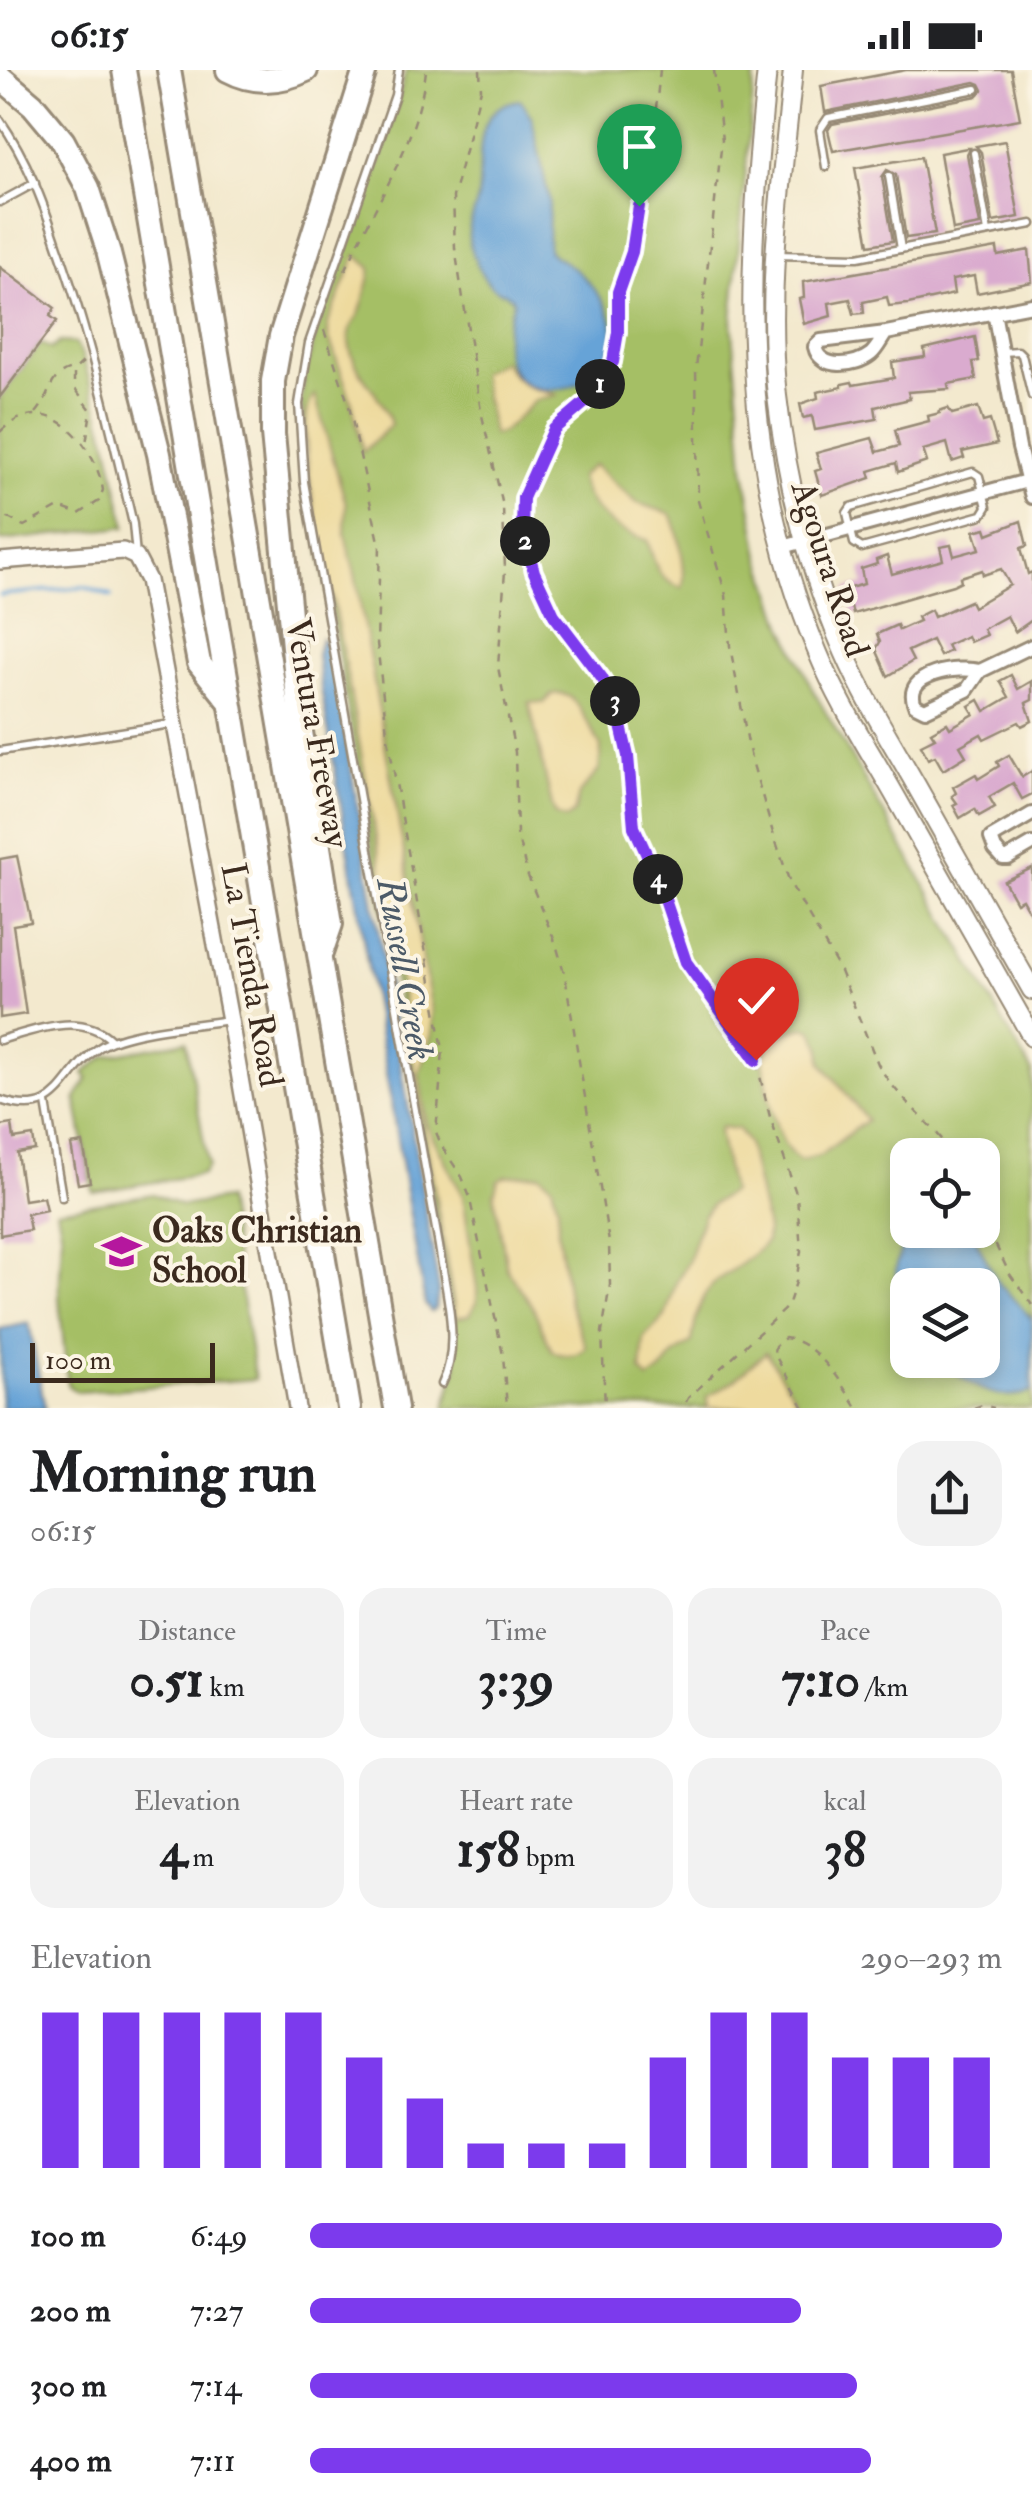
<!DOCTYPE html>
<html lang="en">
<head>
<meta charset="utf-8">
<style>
	body { margin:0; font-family:"IM FELL Double Pica",serif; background:#f2f2f2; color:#202124; height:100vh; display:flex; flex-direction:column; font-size:38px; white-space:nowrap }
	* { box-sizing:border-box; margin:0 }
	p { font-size:32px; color:#757577 }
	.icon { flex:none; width:55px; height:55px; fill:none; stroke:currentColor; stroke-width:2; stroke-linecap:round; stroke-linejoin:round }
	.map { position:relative; height:1338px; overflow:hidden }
	.panel { display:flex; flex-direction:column; background:#fff; flex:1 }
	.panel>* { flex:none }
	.fabs { position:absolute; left:890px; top:1068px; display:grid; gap:20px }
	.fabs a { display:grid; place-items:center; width:110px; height:110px; border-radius:20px; background:#fff; box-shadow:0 5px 15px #0003; font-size:50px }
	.scale { position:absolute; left:30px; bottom:25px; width:185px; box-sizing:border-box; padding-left:10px; border:5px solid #3b2a1e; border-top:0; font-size:28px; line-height:35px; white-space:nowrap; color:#3b2a1e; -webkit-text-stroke:8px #fcf5e5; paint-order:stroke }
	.pin { position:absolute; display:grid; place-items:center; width:85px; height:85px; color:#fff; margin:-102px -42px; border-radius:50% 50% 50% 0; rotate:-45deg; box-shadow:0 0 10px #0007 }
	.pin .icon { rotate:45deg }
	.km { position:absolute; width:50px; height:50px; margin:-25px; border-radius:50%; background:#222; color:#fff; font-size:28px; line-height:50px; text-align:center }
	.round { display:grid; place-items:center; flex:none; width:105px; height:105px; border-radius:30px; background:#f2f2f2 }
	.summary { display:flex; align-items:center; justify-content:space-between; height:170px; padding:0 30px }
	h1 { font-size:55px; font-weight:800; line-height:75px }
	.figures { display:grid; grid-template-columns:repeat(3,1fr); gap:15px; height:170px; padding:10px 30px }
	.figures div { display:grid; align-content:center; border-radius:25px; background:#f2f2f2; text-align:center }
	.figures b { font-size:50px; font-weight:800 }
	.figures small { font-size:28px; font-weight:400 }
	.figures p { font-size:28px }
	.chart { height:280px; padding:20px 30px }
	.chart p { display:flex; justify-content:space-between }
	.chart svg { width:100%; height:180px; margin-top:10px; stroke:#7c3aed; stroke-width:6 }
	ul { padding:0 30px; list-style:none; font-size:32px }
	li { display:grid; grid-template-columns:160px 120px 1fr; align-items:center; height:75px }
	li i { height:25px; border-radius:12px; background:#7c3aed }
	.status { display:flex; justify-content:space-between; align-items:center; height:70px; padding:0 50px; background:#fff; direction:ltr }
	.status svg { height:28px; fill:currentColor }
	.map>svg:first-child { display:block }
	.green { fill:#a5bf65; stroke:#707442; stroke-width:2.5; fill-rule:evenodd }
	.sand { fill:#eeda9e; stroke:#94825e; stroke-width:2.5 }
	.water { fill:#66a3d7; stroke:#50667a; stroke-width:2.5 }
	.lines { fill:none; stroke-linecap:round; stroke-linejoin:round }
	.stream { stroke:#66a3d7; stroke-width:4 }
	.building { fill:#daabcf }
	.service-casing { stroke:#978a76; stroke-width:11 }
	.minor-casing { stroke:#978a76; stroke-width:18 }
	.tertiary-casing { stroke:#978a76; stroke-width:20 }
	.secondary-casing { stroke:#978a76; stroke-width:22 }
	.motorway-casing { stroke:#978a76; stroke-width:28 }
	.path { stroke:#978a76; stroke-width:2.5; stroke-dasharray:8 8; stroke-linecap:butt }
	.service { stroke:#fff; stroke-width:6 }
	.minor { stroke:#fff; stroke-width:12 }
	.tertiary { stroke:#fff; stroke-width:15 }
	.secondary { stroke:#fff; stroke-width:18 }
	.motorway { stroke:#fff; stroke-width:22 }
	.route-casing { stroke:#fff; stroke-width:20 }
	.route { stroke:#7c3aed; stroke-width:12 }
	.labels { text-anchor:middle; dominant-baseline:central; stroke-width:8; stroke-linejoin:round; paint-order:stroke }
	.street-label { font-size:35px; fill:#3b2a1e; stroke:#fcf5e5 }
	.poi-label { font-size:35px; font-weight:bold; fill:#3b2a1e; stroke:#fcf5e5; text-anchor:start }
	.water-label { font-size:38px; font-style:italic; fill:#4c5a68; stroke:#fcf5e5 }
</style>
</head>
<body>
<div class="status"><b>06:15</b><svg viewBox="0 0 49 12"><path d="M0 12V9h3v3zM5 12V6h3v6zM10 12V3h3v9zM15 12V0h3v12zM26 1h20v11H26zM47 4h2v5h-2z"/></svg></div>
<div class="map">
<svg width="1032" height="1338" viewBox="0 0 1032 1338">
	<rect width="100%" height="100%" fill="#fcf5e5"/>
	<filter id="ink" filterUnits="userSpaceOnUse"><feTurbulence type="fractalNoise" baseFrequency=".01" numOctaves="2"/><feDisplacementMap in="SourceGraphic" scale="20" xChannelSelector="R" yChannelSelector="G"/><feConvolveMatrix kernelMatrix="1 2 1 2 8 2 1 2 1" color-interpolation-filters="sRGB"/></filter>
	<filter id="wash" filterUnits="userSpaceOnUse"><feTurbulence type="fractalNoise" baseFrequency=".0048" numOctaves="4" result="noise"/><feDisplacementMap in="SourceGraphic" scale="40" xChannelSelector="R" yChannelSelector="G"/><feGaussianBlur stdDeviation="2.25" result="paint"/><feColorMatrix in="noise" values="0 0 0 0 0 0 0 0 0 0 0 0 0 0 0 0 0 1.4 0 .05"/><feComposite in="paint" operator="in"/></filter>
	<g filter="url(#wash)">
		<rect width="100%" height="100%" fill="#f3e9ce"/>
		<g class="green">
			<path d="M406,0H755L732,250L744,397L760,486L783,555L813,620L1032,1002V1338H445L457,1297L453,1251L310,420L301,331L305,304L316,262L384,80ZM908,1085H982V1160H908ZM908,1215H982V1290H908Z"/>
			<path d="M60,272L75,273L82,285L107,370L126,457L0,471V327L41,273L51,279Z"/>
			<path d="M186,971L208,1096L203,1104L93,1122L76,1029L88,1008L84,1003L106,986Z"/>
			<path d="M153,1124L182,1136L226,1129L255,1309L78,1322L68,1316L59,1228L62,1165L57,1140Z"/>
		</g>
		<g class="sand">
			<path d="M356,185L371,198C370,209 363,233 359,244C354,255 347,258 349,272C353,306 384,324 391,355L363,382L352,333L328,266V253Z"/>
			<path d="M503,291C518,316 531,319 558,325L536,330L503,362L493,365L480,303Z"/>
			<path d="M315,325L346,434L345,465L355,504L432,941V964L419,1003L427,1056L463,1126L477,1219V1232L469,1245L456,1248C415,1009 379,769 333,531C326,494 289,348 315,325Z"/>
			<path d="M594,395L637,433L671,444C678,459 688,504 682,518C655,508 656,495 647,470C615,462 586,439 580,406Z"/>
			<path d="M561,623L570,627L579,637L601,677L599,700L579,724L574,743L566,749L556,745L552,736L529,632L544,633L552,624Z"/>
			<path d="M805,957L813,961L821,977L822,993L867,1050L821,1085L801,1091C774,1078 767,1017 763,989C767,968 785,961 805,957Z"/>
			<path d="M721,1057L738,1059L748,1073L767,1159L766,1172C725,1216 702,1197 692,1272L673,1286L660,1302L648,1309L641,1301L644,1268L665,1246L677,1210L688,1192L703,1146L712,1134L731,1122L719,1062Z"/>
			<path d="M540,1104L552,1115L558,1137V1163L569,1233L586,1277C576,1288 565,1287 552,1281L532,1235L507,1199L494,1124L498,1110L505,1106Z"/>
			<path d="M766,1282L794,1326L797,1338H708L707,1327L733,1311Z"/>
		</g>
		<g class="water">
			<path d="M520,30L532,48L549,130L548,180C553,188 558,187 566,193C583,204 603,226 610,245C640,327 467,366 514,231C508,222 504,224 495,219C483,211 476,193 471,179C464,160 475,145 478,127C484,94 468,37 520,30Z"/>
			<path d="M321,568L327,575L338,622L439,1219L435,1239L431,1242L425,1234L320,612L317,585Z"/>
			<path d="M914,1160H971L997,1211L1032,1249V1321C997,1336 965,1312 939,1290H982V1215H908L907,1261C891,1232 890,1184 914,1160Z"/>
			<path d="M29,1253L45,1338H2L0,1259Z"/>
		</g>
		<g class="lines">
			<path class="stream" d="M0,525L85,517L111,526"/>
		</g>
		<g id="blocks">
			<g class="building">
				<path d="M906,0H1011L1020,49L833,81L828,60L832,54L977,26L983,20L980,14L975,12L825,42L821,16Z"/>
				<path d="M1005,71L1019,147L993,152L981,82L976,76Z"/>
				<path d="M967,78H970L967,84L980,155L953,160L940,83Z"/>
				<path d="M921,87L935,164L906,168L896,105L887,100L882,107L893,171L869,175L855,98Z"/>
				<path d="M997,178L998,186L1029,180L1032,212L977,223L974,206L952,210L954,224L908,234L889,236L887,227L863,232L864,243L854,244L850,229L829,233L831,246L804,254L799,229L804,228L803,212Z"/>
				<path d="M0,197L55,238L50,246L57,251L0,327Z"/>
				<path d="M975,267L979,291L973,292L976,309L948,314L949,319L908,322L910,329L875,337L877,349L815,360L812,346L803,348L800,334L818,328L817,322L842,317V314L852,312L853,315L894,308L892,292L925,287L924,279Z"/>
				<path d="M978,337L983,352L990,350L997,374L962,382L964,388L952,392L947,373L923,380L927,392L898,402L896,393L869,401L871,408L822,425L815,401L821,399L816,383L872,368L877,382L899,376L895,360L929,351L928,346L940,343L939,341L948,338L952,344Z"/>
				<path d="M1021,451L1027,476L1021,478L1028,504L1032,502V550L1015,562L1007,546L983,559L986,565L970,572L967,566L947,575L950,581L940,586L932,570L908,581L913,591L888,606L876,579L880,572L877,564L897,555L899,560L919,551L917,547L931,540L934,547L970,531L973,537L1010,515L1001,499L983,505L982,500L960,507L961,511L953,515L853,544L846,519L864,514L861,499L877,494L876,490L887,486L892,504L943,490L940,477L951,475L954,486L980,479L974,461L986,458L988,464Z"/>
				<path d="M1011,605L1018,619L1032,611V630L1026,633L1032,651L1022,656L1019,652L984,669L981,664L960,676L966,686L943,700L935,686L928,689L921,675L935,668L931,662L947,653L950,658L974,644L969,636L979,630L985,641L1009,627L1000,611Z"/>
				<path d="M1009,685L1022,707L1032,701V724L1022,729L1013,713L989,727L995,737L979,746L975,739L960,748L953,735L957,733L952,726L956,723L953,717L976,704L978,709L999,696L997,692Z"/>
				<path d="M17,786L31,852L13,855L26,944L0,948V789Z"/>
				<path d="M1032,798V847L1022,829L1016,832L1004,811Z"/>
				<path d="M12,1054L14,1069L33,1066L35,1080L17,1083L24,1130L43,1127L46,1140L27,1144L30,1160L0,1165V1056Z"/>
				<path d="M83,1073L90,1112L78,1114L71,1075Z"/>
			</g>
		</g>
	</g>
	<g filter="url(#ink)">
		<use href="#blocks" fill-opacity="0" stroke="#978a76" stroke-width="2.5"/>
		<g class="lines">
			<defs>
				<g id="service">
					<path d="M399,0L395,25L309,273L299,334L304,412L439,1176C445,1219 462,1274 442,1314"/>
					<path d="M0,50C27,89 43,132 58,177C90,267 111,360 133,454L136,485"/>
					<path d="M974,83L988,162"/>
					<path d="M826,97L820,60L828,48L976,19"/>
					<path d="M889,106L901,179"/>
					<path d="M0,132L35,113"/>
					<path d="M776,185L858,187L1032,154"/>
					<path d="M1003,282L1018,281L1022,285L1032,326"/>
					<path d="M973,402L979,406L987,437L982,445L862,478L854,473L847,443L851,437Z"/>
					<path d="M0,681L172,654"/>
					<path d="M0,970C35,960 81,941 111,970"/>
					<path d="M0,1030C62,1051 60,1003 100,977C126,960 197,955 230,950"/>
					<path d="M46,1033L62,1127"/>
				</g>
				<g id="minor">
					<path d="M994,242L1019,378L1032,427"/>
					<path d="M886,263C881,270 877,279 871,284C855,297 820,300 815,277L821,271L886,263L1032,235"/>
					<path d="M783,477L1027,411"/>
					<path d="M980,601C959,596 901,602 915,635L925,640L967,620L980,601L1032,576"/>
					<path d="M1032,744L991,768L995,779L1003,788H1008L1032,774"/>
				</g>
				<path id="tertiary" d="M0,491L123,481L136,487L148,510L230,950L297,1338"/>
				<g id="secondary">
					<path d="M767,0C746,204 736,389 818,583C839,634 870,681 897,729C942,809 987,888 1032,967"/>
					<path d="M793,0C783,107 765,218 777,326C787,413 809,501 844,582C864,628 891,671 916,715C955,784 993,852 1032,920"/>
				</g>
				<g id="motorway">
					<path d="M124,0L349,1338"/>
					<path d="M169,0L396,1338"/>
					<path d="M228,0C254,14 279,13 306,0"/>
					<path d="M0,7L33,35L63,71L88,118L108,180L159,384L199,593L227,628"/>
					<path d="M321,883L331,854L301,662L273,364V311L281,266L365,0"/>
				</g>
			</defs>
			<use href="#service" class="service-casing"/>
			<use href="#minor" class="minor-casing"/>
			<use href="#tertiary" class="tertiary-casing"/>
			<use href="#secondary" class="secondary-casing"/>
			<use href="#motorway" class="motorway-casing"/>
			<g class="path">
				<path d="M480,0L481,19L453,127L455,178L481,341L503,436L505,501L498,597L515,682L517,765L528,806L556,874L565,906L609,1172L610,1215L602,1262L605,1338"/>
				<path d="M660,0L652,76L632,182L616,234L619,262L615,287L589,329L553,359L548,377L525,422L520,449L534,502L554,545L614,629L628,686L631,737L638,766L658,809L686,892L756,990L770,1047L797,1126L801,1181L796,1212L788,1236L688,1328L683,1338"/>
				<path d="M714,0L722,70L696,298L698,431L726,525L730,576L750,684L773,763L790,813L839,899L878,994C897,1029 932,1052 954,1085"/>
				<path d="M345,201C374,134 418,74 426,0"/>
				<path d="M324,260L349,336L380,476L377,573L387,662L443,980L436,1062L442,1077L462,1107L469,1125L503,1285L507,1338"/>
				<path d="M83,292L74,300V317L91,340L86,374"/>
				<path d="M36,343C51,327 48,303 73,299"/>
				<path d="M0,362C47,316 95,373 103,420L99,431L79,444L59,437L24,456L8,448L0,449"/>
				<path d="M982,1146L1009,1203L1032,1235"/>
				<path d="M804,1338L774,1283L775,1276L785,1268C817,1272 841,1313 857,1338"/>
				<path d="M974,1338L982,1335L994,1338"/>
			</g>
			<use href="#service" class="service"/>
			<use href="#minor" class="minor"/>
			<use href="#tertiary" class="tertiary"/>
			<use href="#secondary" class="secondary"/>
			<use href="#motorway" class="motorway"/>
		</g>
	</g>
	<g class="lines" filter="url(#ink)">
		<defs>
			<path id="route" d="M639,136L632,182L618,222V262L613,292L589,329L554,359L523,428L522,457L534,502L554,545L602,608L616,634L628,686L634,757L658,809L686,892L756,990"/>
		</defs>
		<use href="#route" class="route-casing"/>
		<use href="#route" class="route"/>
	</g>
	<defs>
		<symbol id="school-bare" viewBox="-9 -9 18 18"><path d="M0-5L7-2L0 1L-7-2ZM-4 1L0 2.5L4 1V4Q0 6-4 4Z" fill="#b5179e" stroke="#fcf5e5" stroke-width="2.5" paint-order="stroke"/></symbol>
	</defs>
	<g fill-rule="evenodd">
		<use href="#school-bare" x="94" y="1154" width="55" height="55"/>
	</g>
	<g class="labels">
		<g class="street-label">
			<text transform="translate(830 499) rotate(72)">Agoura Road</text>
			<text transform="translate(317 663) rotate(80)">Ventura Freeway</text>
			<text transform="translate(252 905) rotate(80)">La Tienda Road</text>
		</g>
		<g class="poi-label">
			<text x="152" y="1161">Oaks Christian<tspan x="152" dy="40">School</tspan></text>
		</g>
		<g class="water-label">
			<text transform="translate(405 899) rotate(80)">Russell Creek</text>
		</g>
	</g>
</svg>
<div class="fabs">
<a><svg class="icon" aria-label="locate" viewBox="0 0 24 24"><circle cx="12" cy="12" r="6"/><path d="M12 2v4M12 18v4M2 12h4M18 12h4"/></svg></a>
<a><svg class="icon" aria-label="layers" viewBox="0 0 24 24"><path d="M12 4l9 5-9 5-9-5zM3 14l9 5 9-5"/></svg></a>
</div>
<div class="scale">100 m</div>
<div class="pin" style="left:639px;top:136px;background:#1e9e55"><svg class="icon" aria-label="arrive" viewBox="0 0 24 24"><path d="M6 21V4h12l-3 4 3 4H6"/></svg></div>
<div class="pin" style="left:756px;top:990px;background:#d93025"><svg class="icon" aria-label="check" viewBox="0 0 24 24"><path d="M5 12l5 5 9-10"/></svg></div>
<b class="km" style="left:600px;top:314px">1</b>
<b class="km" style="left:525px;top:471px">2</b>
<b class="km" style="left:615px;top:631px">3</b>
<b class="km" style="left:658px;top:809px">4</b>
</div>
<section class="panel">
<div class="summary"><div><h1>Morning run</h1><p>06:15</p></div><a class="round"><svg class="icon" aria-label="share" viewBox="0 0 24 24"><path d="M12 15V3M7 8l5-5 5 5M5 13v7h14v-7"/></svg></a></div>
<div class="figures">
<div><p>Distance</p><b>0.51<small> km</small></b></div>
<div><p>Time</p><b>3:39</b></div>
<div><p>Pace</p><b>7:10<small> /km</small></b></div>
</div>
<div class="figures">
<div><p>Elevation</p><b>4<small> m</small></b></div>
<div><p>Heart rate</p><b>158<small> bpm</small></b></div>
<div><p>kcal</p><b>38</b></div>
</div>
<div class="chart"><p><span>Elevation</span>290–293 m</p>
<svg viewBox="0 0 160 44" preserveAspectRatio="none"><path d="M5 44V6M15 44V6M25 44V6M35 44V6M45 44V6M55 44V17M65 44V27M75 44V38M85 44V38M95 44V38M105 44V17M115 44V6M125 44V6M135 44V17M145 44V17M155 44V17"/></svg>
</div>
<ul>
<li><b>100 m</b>6:49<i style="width:100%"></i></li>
<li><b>200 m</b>7:27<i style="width:71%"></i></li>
<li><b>300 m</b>7:14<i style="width:79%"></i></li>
<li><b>400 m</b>7:11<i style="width:81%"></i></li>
</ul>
</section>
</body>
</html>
